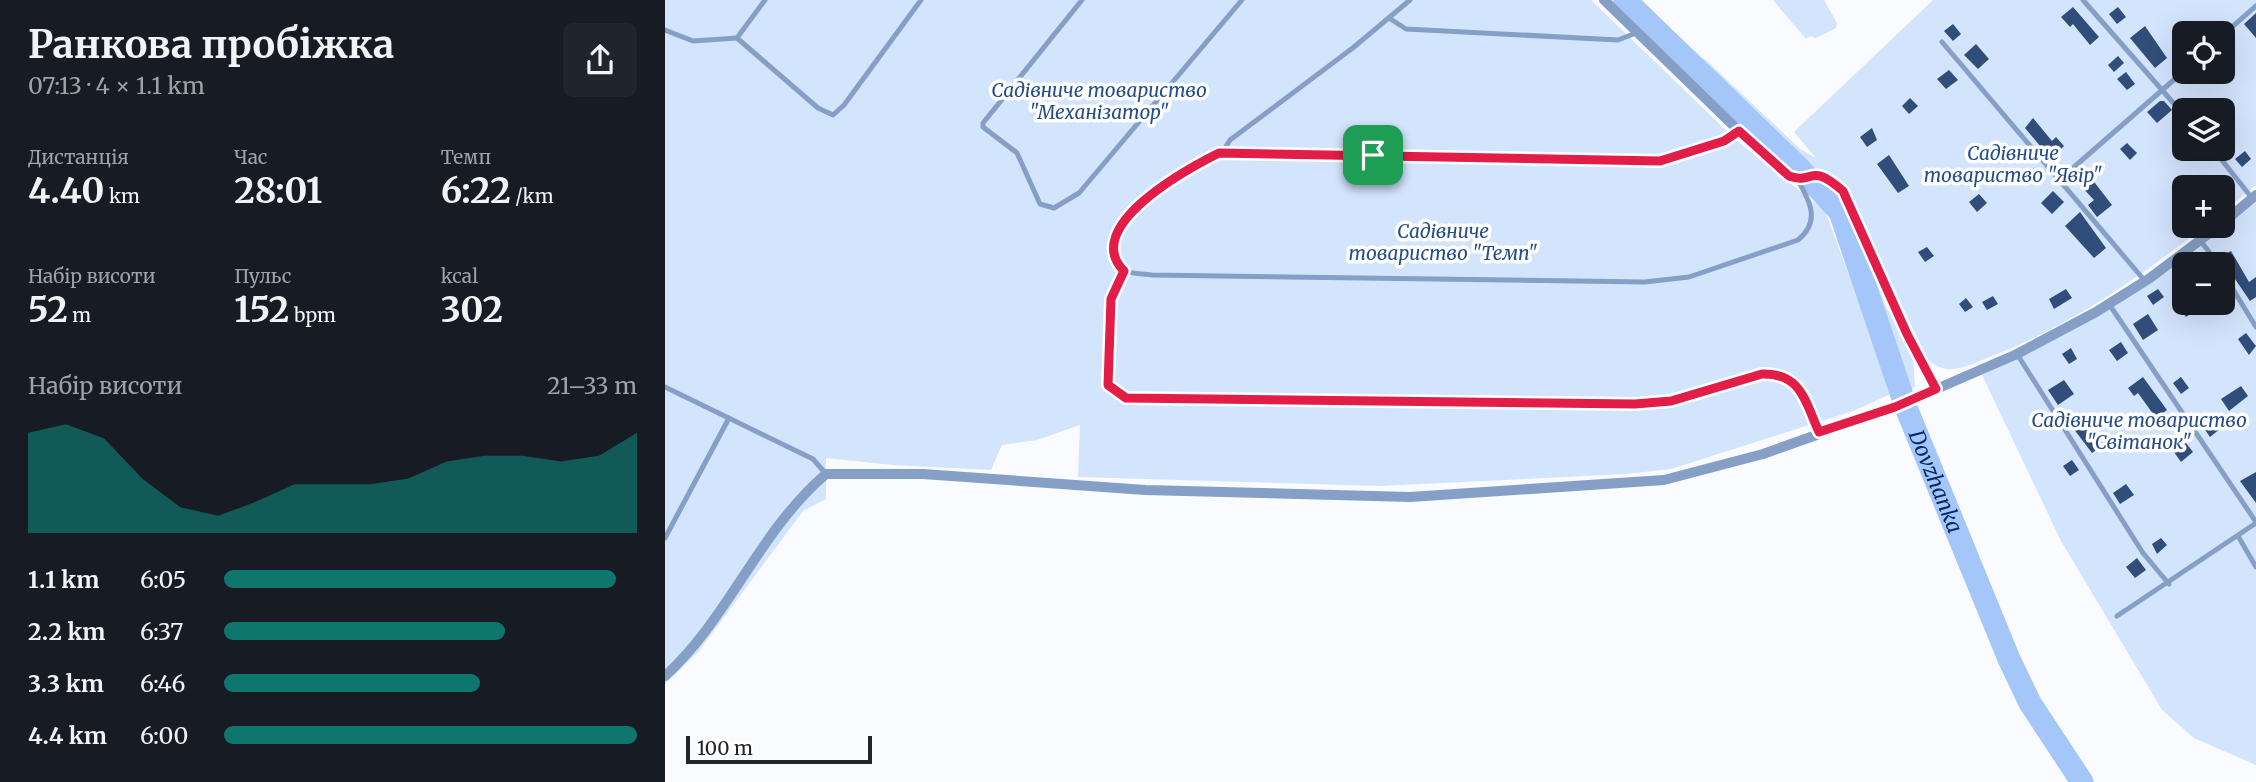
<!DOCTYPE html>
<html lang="uk">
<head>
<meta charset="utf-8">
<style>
	body { margin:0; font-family:Merriweather,serif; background:#20242c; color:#f1f3f6; height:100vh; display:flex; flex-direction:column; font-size:26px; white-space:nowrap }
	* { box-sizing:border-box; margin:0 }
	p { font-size:23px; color:#9ea1a6 }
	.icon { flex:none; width:38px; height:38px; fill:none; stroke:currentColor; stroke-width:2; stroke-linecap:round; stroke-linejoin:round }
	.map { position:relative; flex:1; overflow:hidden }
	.drawer { display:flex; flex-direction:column; background:#171b24; width:665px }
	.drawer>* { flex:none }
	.tools { position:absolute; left:1507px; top:21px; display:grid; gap:14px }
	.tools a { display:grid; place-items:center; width:63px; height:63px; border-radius:10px; background:#171b24; box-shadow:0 7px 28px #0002; font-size:35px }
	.scale { position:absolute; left:21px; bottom:18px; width:186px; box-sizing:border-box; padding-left:7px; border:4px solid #232426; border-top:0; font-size:19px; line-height:24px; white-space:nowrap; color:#232426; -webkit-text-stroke:5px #fff; paint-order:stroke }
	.pin { position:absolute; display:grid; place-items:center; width:60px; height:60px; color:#fff; margin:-30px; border-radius:14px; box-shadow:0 4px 10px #0006 }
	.round { display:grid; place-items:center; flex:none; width:74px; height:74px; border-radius:10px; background:#20242c }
	.summary { display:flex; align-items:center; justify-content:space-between; height:119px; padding:0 28px }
	h1 { font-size:38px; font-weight:700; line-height:52px }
	.figures { display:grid; grid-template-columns:repeat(3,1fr); gap:10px; height:119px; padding:7px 28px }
	.figures div { display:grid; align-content:center }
	.figures b { font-size:35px; font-weight:700 }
	.figures small { font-size:19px; font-weight:400 }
	.figures p { font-size:19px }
	.chart { height:196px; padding:14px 28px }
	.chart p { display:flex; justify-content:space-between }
	.chart svg { width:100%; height:126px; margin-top:7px; fill:#0f766e; opacity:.7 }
	ul { padding:0 28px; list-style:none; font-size:23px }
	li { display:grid; grid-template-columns:112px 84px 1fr; align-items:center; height:52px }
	li i { height:18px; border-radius:9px; background:#0f766e }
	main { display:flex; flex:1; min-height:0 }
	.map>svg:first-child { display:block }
	.green { fill:#d3e4fd; fill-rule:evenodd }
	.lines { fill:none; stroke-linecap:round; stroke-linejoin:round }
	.river { stroke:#a4c6f9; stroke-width:23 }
	.building { fill:#314d79 }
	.service { stroke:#869fc6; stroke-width:5 }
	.minor { stroke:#869fc6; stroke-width:10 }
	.route-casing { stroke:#fff; stroke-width:14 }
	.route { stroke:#e11d48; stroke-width:9 }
	.labels { text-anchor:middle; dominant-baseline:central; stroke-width:7; stroke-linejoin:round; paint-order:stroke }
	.park-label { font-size:19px; font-style:italic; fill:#254d8a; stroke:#fff }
	.water-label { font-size:21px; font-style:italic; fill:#022a64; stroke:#fff }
</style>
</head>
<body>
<main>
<section class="drawer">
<div class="summary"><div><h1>Ранкова пробіжка</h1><p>07:13 · 4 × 1.1 km</p></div><a class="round"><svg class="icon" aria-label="share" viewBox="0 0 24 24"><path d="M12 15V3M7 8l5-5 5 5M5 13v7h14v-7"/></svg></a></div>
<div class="figures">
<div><p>Дистанція</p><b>4.40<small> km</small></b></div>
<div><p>Час</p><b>28:01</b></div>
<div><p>Темп</p><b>6:22<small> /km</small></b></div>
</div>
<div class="figures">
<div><p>Набір висоти</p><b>52<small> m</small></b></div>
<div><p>Пульс</p><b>152<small> bpm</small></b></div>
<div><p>kcal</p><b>302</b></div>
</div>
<div class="chart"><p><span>Набір висоти</span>21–33 m</p>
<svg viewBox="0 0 160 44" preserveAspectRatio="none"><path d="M0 44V9L10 6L20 11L30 25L40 35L50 38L60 33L70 27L80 27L90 27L100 25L110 19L120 17L130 17L140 19L150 17L160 9V44z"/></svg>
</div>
<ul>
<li><b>1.1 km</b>6:05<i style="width:95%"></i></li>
<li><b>2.2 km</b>6:37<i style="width:68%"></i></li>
<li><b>3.3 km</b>6:46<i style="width:62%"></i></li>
<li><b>4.4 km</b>6:00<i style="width:100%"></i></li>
</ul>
</section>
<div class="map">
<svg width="1591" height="782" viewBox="0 0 1591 782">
	<rect width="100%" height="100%" fill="#f9fbff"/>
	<g class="green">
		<path d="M0,0H926L1071,140L1160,211L1228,393L1188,411L1006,469L961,474L715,486L413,477L415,425L372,440L337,445L326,470L228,465L161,458V499L138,511L34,651L0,684Z"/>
		<path d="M945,0L978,3L977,7L999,22L1021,49L1041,60L1135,149L1151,158L1129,132L1268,0H1591V185L1558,212V187H1519V226H1540C1474,277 1407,325 1329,355C1316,360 1302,368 1288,369C1278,370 1271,366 1263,360L1194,216L1187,215L1186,234L1199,248L1222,309L1230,317L1248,355L1250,387L1233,390L1204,309L1194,294L1168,211L1145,193L1138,176L1085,136L1070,115L1055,105L984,32ZM1519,33H1558V72H1519ZM1519,110H1558V149H1519Z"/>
		<path d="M1108,0H1159L1172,23L1171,28L1151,38L1145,36L1141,39Z"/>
		<path d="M1591,202V765L1529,738L1497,710L1396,541L1317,375C1419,327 1506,276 1591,202ZM1519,264H1558V303H1519Z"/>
	</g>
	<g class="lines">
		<path class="river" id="s1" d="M960,0L1135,169L1175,212L1242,410L1344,659L1365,703L1417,782"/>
	</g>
	<g class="building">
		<path d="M1408,7L1434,37L1425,45L1408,24L1405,27L1396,17Z"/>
		<path d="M1453,7L1461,17L1452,24L1444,14Z"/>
		<path d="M1591,13V38L1579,24Z"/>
		<path d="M1288,24L1296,34L1288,41L1279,31Z"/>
		<path d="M1480,26L1502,58L1490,68L1465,38Z"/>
		<path d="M1311,44L1324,59L1313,69L1299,55Z"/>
		<path d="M1453,56L1459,63L1449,72L1443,65Z"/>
		<path d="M1284,70L1293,80L1281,89L1272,79Z"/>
		<path d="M1461,72L1470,84L1462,90L1452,79Z"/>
		<path d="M1245,98L1253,106L1244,114L1237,106Z"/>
		<path d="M1495,101H1499L1507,110L1492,123L1482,112Z"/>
		<path d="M1368,118L1387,141L1391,137L1399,146L1386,159L1360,128Z"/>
		<path d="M1207,128L1212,140L1202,147L1195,137Z"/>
		<path d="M1462,143L1472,153L1465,160L1455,149Z"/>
		<path d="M1580,151L1586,159L1577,167L1570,159Z"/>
		<path d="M1224,155L1244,186L1233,193L1212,164Z"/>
		<path d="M1423,174L1447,205L1432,217L1423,205L1429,200L1413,183Z"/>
		<path d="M1388,191L1399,202L1387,214L1376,203Z"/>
		<path d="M1314,194L1322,203L1312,212L1304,202Z"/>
		<path d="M1415,212L1441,248L1429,258L1400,226Z"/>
		<path d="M1262,247L1269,256L1260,262L1253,252Z"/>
		<path d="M1566,251L1584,282L1591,277V297L1585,301L1555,257Z"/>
		<path d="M1401,289L1407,298L1389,309L1384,299Z"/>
		<path d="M1493,289L1499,297L1488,305L1482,296Z"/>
		<path d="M1328,296L1333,304L1322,310L1317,302Z"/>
		<path d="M1301,298L1308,307L1300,312L1294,304Z"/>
		<path d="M1523,303H1541L1521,317L1515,309Z"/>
		<path d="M1483,314L1493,330L1478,340L1468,324Z"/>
		<path d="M1581,333L1591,346L1584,355L1573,339Z"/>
		<path d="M1456,342L1463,353L1452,361L1444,350Z"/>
		<path d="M1406,348L1412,359L1404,364L1397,354Z"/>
		<path d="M1478,377L1502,410L1491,418L1473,393L1469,396L1463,388Z"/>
		<path d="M1516,377L1524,388L1516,394L1508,383Z"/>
		<path d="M1399,380L1409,394L1393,405L1383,390Z"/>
		<path d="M1576,386L1583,396L1564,411L1556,399Z"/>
		<path d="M1421,414L1439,444L1427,453L1405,424Z"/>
		<path d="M1547,417L1555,429L1545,437L1536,424Z"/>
		<path d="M1521,443L1528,452L1516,462L1509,452Z"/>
		<path d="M1407,460L1414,470L1405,476L1398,466Z"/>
		<path d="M1591,472V503L1575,481Z"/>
		<path d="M1461,484L1469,495L1455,504L1448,493Z"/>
		<path d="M1496,538L1502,545L1492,554L1487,544Z"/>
		<path d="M1472,558L1481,570L1470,578L1461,567Z"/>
	</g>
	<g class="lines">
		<g class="service">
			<path d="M100,0L72,38L153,108L168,115L179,105L256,0"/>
			<path d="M417,0L318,123V127L352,153L375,204L389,208L414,193L577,0"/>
			<path d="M1418,0L1519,115"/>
			<path d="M724,18L741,29L953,40L971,33"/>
			<path d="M0,30L28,41L72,38"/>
			<path d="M1558,35L1591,6"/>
			<path d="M1277,42L1480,281"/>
			<path d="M1074,131L1059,141L995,161L554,153C523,169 441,213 449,254C450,261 453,268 460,271C468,274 479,274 487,275L980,282L1024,277L1133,240C1156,221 1145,201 1132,179"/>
			<path d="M1548,149L1587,198"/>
			<path d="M557,153L565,140L689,47L745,0"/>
			<path d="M1393,181L1519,71"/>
			<path d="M1535,240L1553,264"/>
			<path d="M459,271L446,299L443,385L461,398L970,404L1005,401L1097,374C1136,372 1140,402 1154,432"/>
			<path d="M1558,273L1591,327"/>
			<path d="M1444,304L1591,522"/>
			<path d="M1352,354L1478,553L1504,584"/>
			<path d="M0,387L148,459L161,474"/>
			<path d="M1573,536L1591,567"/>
			<path d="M0,538L64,418"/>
			<path d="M1452,616L1591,523"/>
		</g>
		<g class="minor">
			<path d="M939,0L1110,166L1132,179C1153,170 1162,177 1178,191L1242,334L1271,389"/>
			<path d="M1558,223L1591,195"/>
			<path d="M0,676C64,618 94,531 161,474H258L480,490L745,497L999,480L1098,454L1230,407L1352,354L1431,312L1485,278L1554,226"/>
		</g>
	</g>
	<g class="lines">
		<defs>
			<path id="route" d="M1074,131L1124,176C1150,185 1144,161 1178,191L1242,334L1271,389L1230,407L1154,432C1140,402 1137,373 1097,374L1006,401L970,404L461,398L443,385L446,299L459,271C415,227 522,169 554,153L995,161L1059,141Z"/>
		</defs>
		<use href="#route" class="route-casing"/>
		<use href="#route" class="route"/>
	</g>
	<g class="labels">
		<g class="park-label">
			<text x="434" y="90">Садівниче товариство<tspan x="434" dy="22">"Механізатор"</tspan></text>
			<text x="1348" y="153">Садівниче<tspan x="1348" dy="22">товариство "Явір"</tspan></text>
			<text x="778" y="231">Садівниче<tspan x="778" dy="22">товариство "Темп"</tspan></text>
			<text x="1474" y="420">Садівниче товариство<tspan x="1474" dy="22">"Світанок"</tspan></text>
		</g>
		<g class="water-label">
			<text stroke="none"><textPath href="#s1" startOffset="588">Dovzhanka</textPath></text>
		</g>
	</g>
</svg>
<div class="tools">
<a><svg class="icon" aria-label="locate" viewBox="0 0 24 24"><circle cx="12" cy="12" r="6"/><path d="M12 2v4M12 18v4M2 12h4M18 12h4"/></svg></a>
<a><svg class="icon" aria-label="layers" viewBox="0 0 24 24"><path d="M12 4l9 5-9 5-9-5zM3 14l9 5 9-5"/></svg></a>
<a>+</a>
<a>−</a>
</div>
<div class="scale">100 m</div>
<div class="pin" style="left:708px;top:155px;background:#1e9e55"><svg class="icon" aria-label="arrive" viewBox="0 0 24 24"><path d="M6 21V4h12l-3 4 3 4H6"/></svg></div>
</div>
</main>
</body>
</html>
